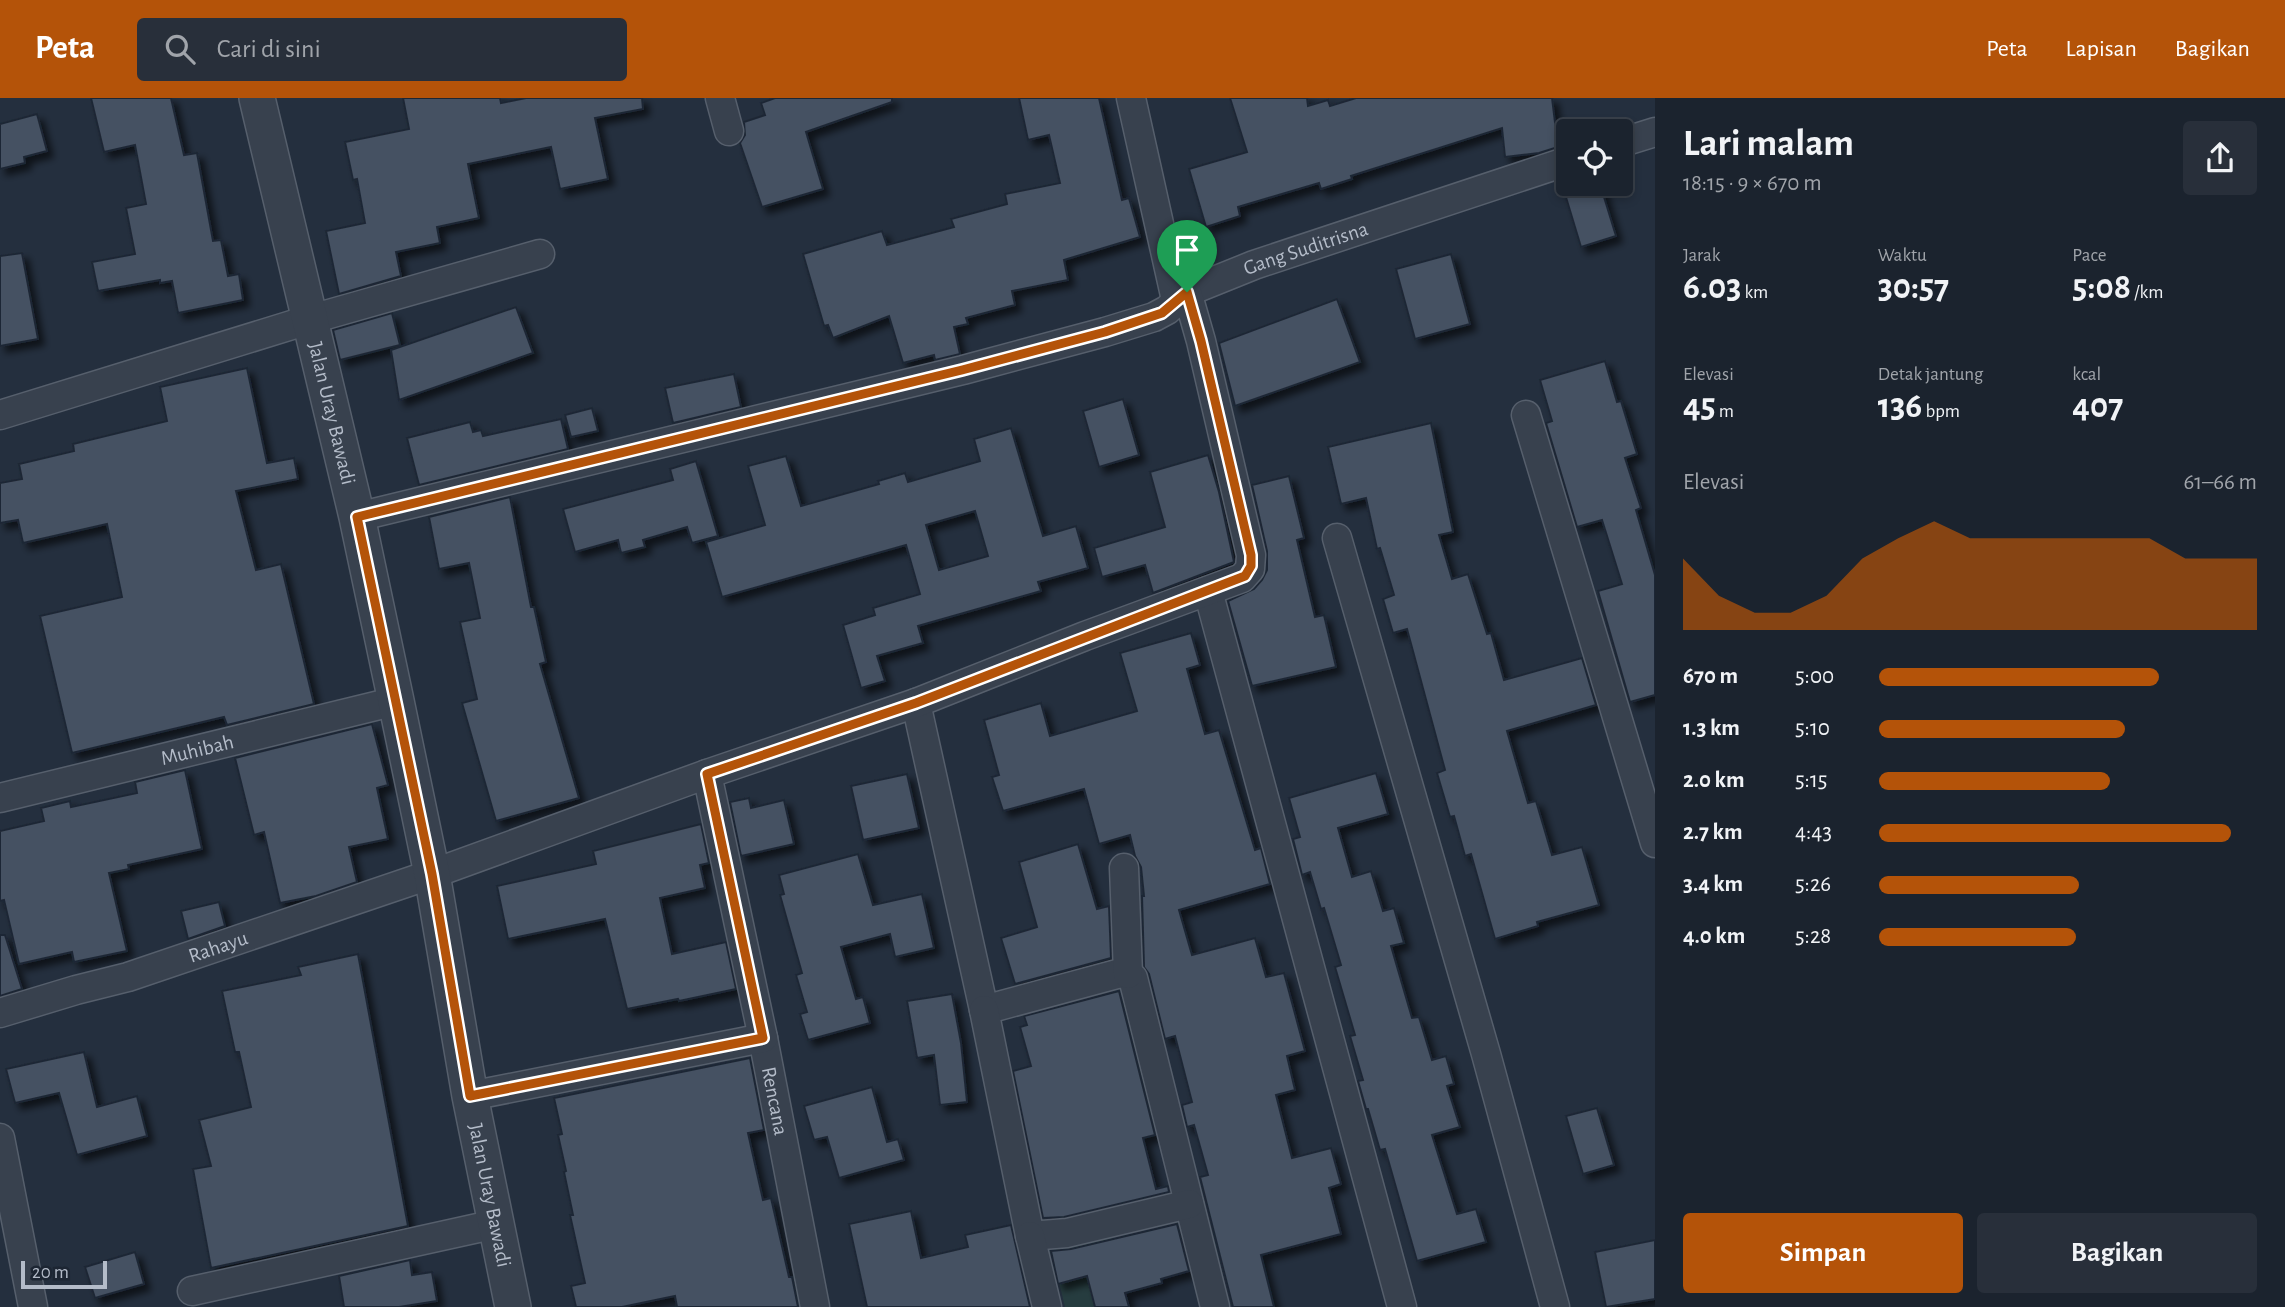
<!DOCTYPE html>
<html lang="id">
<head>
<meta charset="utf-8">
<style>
	body { margin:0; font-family:"Alegreya Sans",sans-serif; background:#282f3a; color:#f1f3f6; height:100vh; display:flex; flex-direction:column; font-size:26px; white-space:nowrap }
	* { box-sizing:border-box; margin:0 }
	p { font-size:23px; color:#a0a4aa }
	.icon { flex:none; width:38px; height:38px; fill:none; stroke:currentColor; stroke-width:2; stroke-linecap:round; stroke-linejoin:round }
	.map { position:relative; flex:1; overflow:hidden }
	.details { display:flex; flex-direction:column; background:#1b232e; width:630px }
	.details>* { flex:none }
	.controls { position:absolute; left:1556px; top:21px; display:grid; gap:14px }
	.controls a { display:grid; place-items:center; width:77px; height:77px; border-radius:7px; background:#1b232e; box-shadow:0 4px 10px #0003,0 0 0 2px #39404a; font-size:35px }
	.scale { position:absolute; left:21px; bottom:18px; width:86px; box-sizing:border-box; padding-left:7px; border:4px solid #b4bcc9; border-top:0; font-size:19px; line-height:24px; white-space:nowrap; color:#b4bcc9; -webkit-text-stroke:5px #1d2633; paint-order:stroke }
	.pin { position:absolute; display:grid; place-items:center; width:60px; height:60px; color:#fff; margin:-72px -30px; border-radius:50% 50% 50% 0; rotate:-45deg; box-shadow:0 0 7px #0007 }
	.pin .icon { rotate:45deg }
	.round { display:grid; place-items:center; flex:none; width:74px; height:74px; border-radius:7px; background:#282f3a }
	.head { display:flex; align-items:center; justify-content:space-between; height:119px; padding:0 28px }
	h1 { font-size:38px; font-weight:700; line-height:52px }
	.metrics { display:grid; grid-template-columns:repeat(3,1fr); gap:10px; height:119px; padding:7px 28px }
	.metrics div { display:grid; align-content:center }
	.metrics b { font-size:35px; font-weight:700 }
	.metrics small { font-size:19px; font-weight:400 }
	.metrics p { font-size:19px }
	.chart { height:196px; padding:14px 28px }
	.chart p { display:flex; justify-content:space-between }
	.chart svg { width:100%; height:126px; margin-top:7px; fill:#b45309; opacity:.7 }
	.button { display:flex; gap:14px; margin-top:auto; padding:14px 28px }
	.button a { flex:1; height:80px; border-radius:7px; background:#b45309; color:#fff; font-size:28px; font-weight:700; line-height:80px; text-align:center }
	.button a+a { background:#282f3a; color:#f1f3f6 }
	ul { padding:0 28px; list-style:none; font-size:23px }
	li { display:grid; grid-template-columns:112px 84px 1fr; align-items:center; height:52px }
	li i { height:18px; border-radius:9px; background:#b45309 }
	header { display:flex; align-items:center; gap:42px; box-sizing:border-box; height:98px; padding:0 35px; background:#b45309; color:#fff }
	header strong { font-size:33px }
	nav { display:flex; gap:38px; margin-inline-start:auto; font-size:24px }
	.search { width:490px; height:63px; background:#282f3a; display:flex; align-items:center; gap:18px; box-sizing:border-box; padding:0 24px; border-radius:7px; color:#a0a4aa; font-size:26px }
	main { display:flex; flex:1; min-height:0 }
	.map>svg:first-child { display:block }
	.green { fill:#263c3f }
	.building { fill:#455162; stroke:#1f2835; stroke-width:2; fill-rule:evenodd; filter:url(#shadow) }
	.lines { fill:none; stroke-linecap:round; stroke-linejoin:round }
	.minor-casing { stroke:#565f6c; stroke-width:31 }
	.tertiary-casing { stroke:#565f6c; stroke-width:38 }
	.minor { stroke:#38414e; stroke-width:28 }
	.tertiary { stroke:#38414e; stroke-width:35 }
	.route-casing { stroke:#fff; stroke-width:14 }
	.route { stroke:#b45309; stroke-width:9 }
	.labels { text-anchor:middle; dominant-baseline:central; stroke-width:5; stroke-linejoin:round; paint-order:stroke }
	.street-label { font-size:21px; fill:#b4bcc9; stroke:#1d2633 }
</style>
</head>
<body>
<header>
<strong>Peta</strong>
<div class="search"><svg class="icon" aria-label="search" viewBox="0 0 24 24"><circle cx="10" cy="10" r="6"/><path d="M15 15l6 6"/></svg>Cari di sini</div>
<nav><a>Peta</a><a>Lapisan</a><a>Bagikan</a></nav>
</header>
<main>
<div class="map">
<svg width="1655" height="1209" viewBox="0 0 1655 1209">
	<defs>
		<filter id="shadow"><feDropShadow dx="6" dy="6" stdDeviation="3.5" flood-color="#0009"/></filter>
	</defs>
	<rect width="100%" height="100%" fill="#242f3e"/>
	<path class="green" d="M1111,1139L1129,1209H1065L1051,1152Z"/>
	<g class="building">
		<path d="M91,0H171L184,57L197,55L213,143L221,142L228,178L239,176L243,202L178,215L172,183L160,185V182L98,193L92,164L135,156L126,110L146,106L135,47L104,54Z"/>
		<path d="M403,0H500L501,5L526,0H642L643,11L595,20L608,81L560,91L551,49L468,66L479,120L437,129L440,145L396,154L401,178L339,196L326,133L365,125L357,81L353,82L345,44L409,31Z"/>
		<path d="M775,0H892V4L806,34L823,91L762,109L740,45L745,37L744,24L765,17L761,5Z"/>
		<path d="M1019,0H1099L1122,102L1129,100L1140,139L1064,162L1068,182L1012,193L1015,207L966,220L968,226L954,229L960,256L935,262L934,257L903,265L889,218L833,240L828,227L824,228L803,156L882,133L887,147L954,129L951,121L1007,106L1005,96L1060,85L1049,37L1028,42Z"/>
		<path d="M1230,0H1307L1308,8L1328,2L1330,8L1356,0H1552L1558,49L1539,55L1505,59L1502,30L1351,78L1352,81L1321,91L1319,85L1238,109L1240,118L1206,129L1189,71L1247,54Z"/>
		<path d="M37,16L47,53L24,59L25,65L0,71V26Z"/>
		<path d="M1562,86H1600L1616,138L1581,149Z"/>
		<path d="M22,155L38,241L0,248V158Z"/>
		<path d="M1451,156L1470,226L1415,241L1396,171Z"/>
		<path d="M1337,201L1360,264L1235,308L1219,245Z"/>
		<path d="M516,209L533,255L399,302L391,252Z"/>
		<path d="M392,215L400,247L340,262L333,232Z"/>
		<path d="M1605,263L1617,304L1621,303L1637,356L1625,360L1641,410L1636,412L1655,477V597L1630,604L1598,493L1622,486L1602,422L1577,429L1546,325L1552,323L1540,282Z"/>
		<path d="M247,270L267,365L294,360L298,381L236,393L256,472L281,466L314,606L227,627L224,619L72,655L40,518L122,499L107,426L23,445L18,422L0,425V385L22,381L19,366L74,353L73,346L167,323L160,289Z"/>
		<path d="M734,276L741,309L673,325L665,290Z"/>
		<path d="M1123,301L1139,357L1099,369L1083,313Z"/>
		<path d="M592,310L598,333L571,339L565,317Z"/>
		<path d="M561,321L568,351L419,387L407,340L470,324L473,334L481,332L483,338Z"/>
		<path d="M1431,325L1453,434L1439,437L1452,481L1468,476L1487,536L1491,535L1504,582L1582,560L1596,607L1507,633L1528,705L1536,703L1552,757L1582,749L1599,807L1537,824L1538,828L1495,841L1471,756L1465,758L1454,718L1450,719L1437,675L1445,672L1407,531L1393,535L1383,501L1394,497L1380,450L1377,451L1366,400L1341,406L1328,349Z"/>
		<path d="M1011,330L1043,438L1076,428L1088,470L1038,484L1041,493L918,528L923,545L877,558L885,583L861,590L843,527L875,517L873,510L920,496L906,447L722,499L706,444L765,427L748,368L786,358L801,408L879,386L878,383L905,375L908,384L980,363L974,341ZM975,413L988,458L939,472L926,427Z"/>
		<path d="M1208,357L1219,394L1234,464L1153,495L1145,467L1102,479L1094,450L1165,429L1150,374Z"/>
		<path d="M696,363L718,438L692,445L687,429L643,442L645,449L621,455L618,442L575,454L563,411L673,382L670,371Z"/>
		<path d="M1289,378L1304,440L1297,442L1315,519L1324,517L1336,569L1252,588L1228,503L1254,491L1262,482L1267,472V453L1252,387Z"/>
		<path d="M510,399L531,509H534L546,564L540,566L579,700L496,723L462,605L477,601L460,524L480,520L469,465L439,471L429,419Z"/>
		<path d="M1191,535L1200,567L1187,571L1205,636L1219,632L1255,752L1261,750L1270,786L1179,812L1192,857L1255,840L1266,879L1284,875L1305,953L1287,958L1295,992L1276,997L1292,1060L1331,1050L1341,1086L1329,1090L1341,1136L1261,1157L1274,1209H1233L1200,1079L1208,1077L1194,1027L1187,1029L1182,1007L1192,1004L1175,938L1165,941L1149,876L1144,869L1142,798H1144L1141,769L1135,758L1130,737L1099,746L1084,691L1003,713L992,679L999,677L984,622L1041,605L1050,638L1137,613L1120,555Z"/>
		<path d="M372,626L388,687L377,690L388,741L349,749L357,784L316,798L280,805L264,734L254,737L235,660Z"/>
		<path d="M185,672L202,751L128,767L129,771L109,775L127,853L74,864L72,854L19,866L4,802L0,803V733L44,723L41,710L70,703L71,709L137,695L135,684Z"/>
		<path d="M1376,675L1388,716L1338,730L1352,779L1371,773L1383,813L1394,810L1404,845L1391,848L1412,920L1419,919L1432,962L1446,958L1454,986L1447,988L1460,1029L1432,1037L1457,1116L1476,1111L1486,1144L1417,1163L1385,1051L1380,1052L1368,1011H1366L1358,983L1363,982L1350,938L1355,937L1335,869L1341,867L1324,810L1321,811L1310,774L1302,777L1293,741L1300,739L1289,700Z"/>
		<path d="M907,676L919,730L863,742L851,688Z"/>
		<path d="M749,700L751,710L784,702L794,746L741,758L730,704Z"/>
		<path d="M701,726L709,765L700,767L705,790L660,800L672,856L726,844L736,891L679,903L678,901L627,911L605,821L508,841L497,788L596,766L593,753Z"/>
		<path d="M1078,746L1097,811L1109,808L1111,860L1015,886L1001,840L1037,829L1019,764Z"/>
		<path d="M858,756L873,807L922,796L934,850L895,859L890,836L841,849L856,901L863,899L870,925L808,942L800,916L807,914L796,877L802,875L780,797L784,796L779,777Z"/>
		<path d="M219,804L225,828L188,841L181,813Z"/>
		<path d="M0,837H5L22,891L0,898Z"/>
		<path d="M358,856L408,1128L211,1170L193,1071L211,1068L199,1022L251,1009L239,954H235L222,893L301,877L298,869Z"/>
		<path d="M1119,893L1155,1037L1143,1040L1156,1091L1168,1088L1169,1094L1064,1119L1043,1120L1013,973L1031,968L1020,929L1027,927L1024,918Z"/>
		<path d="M952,896L961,945L967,1004L940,1007L934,957L917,960L907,903Z"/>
		<path d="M84,954L97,1009L137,998L147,1038L77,1057L59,995L15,1005L6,971Z"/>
		<path d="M750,960L764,1032L748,1035L763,1102L771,1100L789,1179H792L798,1209H677L675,1198L622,1209H576L571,1188L585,1185L570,1117H573L564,1074L566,1073L558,1037L562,1036L554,1000Z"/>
		<path d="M872,989L887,1044L898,1041L904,1062L839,1080L827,1039L814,1042L804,1008Z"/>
		<path d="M1597,1010L1614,1067L1583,1076L1566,1018Z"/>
		<path d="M911,1113L921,1160L968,1149L965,1137L1011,1127L1030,1209H867L849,1126Z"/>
		<path d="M1177,1126L1189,1173L1161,1181L1162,1185L1125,1195L1129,1209H1095L1087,1178L1058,1186L1051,1153L1071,1151Z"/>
		<path d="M1655,1142V1201L1606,1209L1595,1154Z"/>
		<path d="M135,1154L144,1186L95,1200L85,1169Z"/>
		<path d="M410,1162L412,1177L432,1174L437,1203L399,1209H344L339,1178Z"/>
	</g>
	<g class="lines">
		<defs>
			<g id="minor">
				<path d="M720,0L729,33"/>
				<path d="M1131,0L1176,202"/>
				<path d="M1620,45L1655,34"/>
				<path d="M0,317L308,222L540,156"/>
				<path d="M1526,317L1655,745"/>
				<path id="s1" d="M357,419L963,272L1105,234L1154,219L1167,212L1187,194L1254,167L1568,63"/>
				<path d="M1337,440L1486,956L1555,1209"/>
				<path d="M1208,493L1402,1209"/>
				<path d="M916,605L984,912L1117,876L1126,875L1133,880L1215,1209"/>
				<path id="s2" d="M707,676L763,940L815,1209"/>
				<path id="s3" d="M0,700L396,603"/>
				<path d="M1124,770L1128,876"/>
				<path d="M984,912L1030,1138L1067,1135L1189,1106"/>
				<path id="s4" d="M0,915L76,892L128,879L432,776L707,676L916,605L1085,538L1242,480L1250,471L1251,457L1201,243L1187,194"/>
				<path d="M470,998L763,940"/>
				<path d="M0,1040L33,1209"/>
				<path d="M1030,1138L1047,1209"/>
				<path d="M192,1193L496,1126"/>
			</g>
			<g id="tertiary">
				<path id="s5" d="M257,0L357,419L396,603L432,776L470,998L513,1209"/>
			</g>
		</defs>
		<use href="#minor" class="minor-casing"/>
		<use href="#tertiary" class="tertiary-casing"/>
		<use href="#minor" class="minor"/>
		<use href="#tertiary" class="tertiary"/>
	</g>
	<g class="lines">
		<defs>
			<path id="route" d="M1187,194L1201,243L1251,457V468L1245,478L916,605L707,676L763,940L470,998L432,776L357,419L962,272L1105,234L1162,215Z"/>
		</defs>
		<use href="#route" class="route-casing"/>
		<use href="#route" class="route"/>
	</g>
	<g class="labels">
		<g class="street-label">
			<text stroke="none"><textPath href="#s1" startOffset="990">Gang Suditrisna</textPath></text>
			<text stroke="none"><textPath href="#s5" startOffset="324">Jalan Uray Bawadi</textPath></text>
			<text stroke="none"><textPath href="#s3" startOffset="203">Muhibah</textPath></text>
			<text stroke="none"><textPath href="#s4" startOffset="228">Rahayu</textPath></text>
			<text stroke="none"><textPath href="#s2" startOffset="334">Rencana</textPath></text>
			<text stroke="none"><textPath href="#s5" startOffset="1122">Jalan Uray Bawadi</textPath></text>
		</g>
	</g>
</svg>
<div class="controls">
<a><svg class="icon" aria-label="locate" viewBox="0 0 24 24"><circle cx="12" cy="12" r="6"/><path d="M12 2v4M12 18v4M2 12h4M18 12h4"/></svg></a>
</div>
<div class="scale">20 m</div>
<div class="pin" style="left:1187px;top:194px;background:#1e9e55"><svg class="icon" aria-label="arrive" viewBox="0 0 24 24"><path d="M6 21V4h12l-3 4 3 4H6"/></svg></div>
</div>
<section class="details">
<div class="head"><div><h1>Lari malam</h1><p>18:15 · 9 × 670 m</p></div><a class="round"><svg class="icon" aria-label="share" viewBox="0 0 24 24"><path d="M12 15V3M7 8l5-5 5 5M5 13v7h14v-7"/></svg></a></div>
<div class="metrics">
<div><p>Jarak</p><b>6.03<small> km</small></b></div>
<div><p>Waktu</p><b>30:57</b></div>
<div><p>Pace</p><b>5:08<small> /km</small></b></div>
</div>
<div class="metrics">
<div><p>Elevasi</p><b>45<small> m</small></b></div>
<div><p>Detak jantung</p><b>136<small> bpm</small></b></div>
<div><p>kcal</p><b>407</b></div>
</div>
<div class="chart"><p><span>Elevasi</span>61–66 m</p>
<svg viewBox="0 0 160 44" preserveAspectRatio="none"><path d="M0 44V19L10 32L20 38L30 38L40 32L50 19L60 12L70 6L80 12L90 12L100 12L110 12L120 12L130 12L140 19L150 19L160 19V44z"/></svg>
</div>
<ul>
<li><b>670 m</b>5:00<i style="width:74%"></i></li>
<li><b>1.3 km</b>5:10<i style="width:65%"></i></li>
<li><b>2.0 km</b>5:15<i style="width:61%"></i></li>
<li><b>2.7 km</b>4:43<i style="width:93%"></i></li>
<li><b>3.4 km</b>5:26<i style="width:53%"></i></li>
<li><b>4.0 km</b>5:28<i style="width:52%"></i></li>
</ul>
<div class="button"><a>Simpan</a><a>Bagikan</a></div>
</section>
</main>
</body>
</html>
